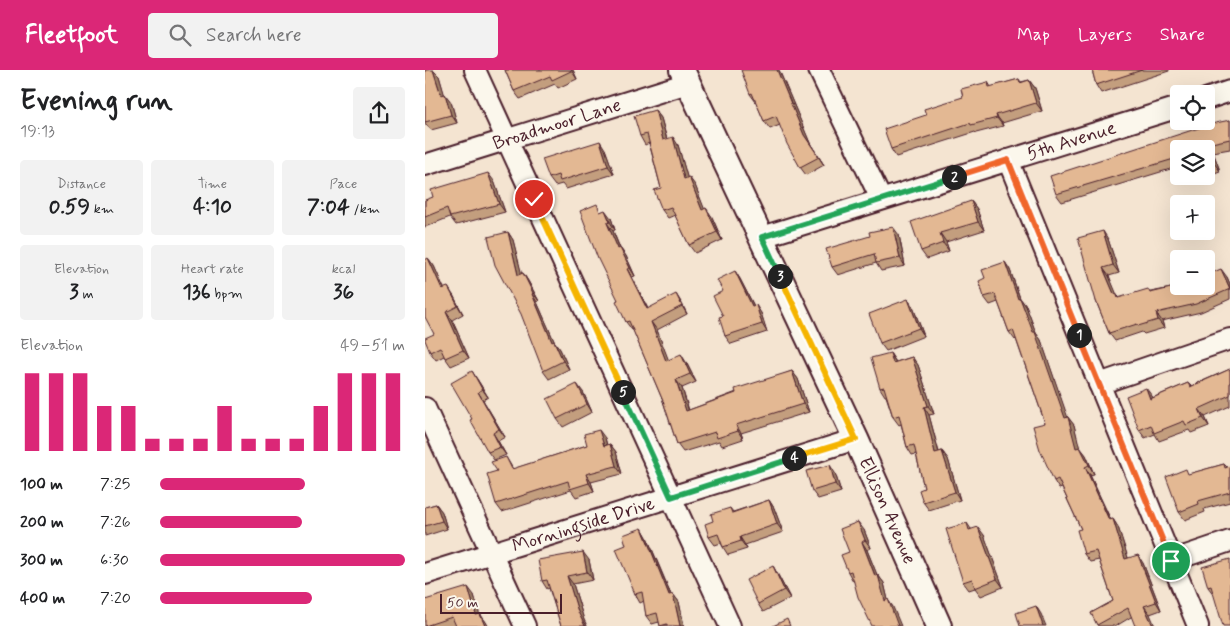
<!DOCTYPE html>
<html lang="en">
<head>
<meta charset="utf-8">
<style>
	body { margin:0; font-family:Mynerve,sans-serif; background:#f2f2f2; color:#202124; height:100vh; display:flex; flex-direction:column; font-size:19px; white-space:nowrap }
	* { box-sizing:border-box; margin:0 }
	p { font-size:16px; color:#757577 }
	.icon { flex:none; width:28px; height:28px; fill:none; stroke:currentColor; stroke-width:2; stroke-linecap:round; stroke-linejoin:round }
	.map { position:relative; flex:1; overflow:hidden }
	.drawer { display:flex; flex-direction:column; background:#fff; width:425px }
	.drawer>* { flex:none }
	.buttons { position:absolute; left:745px; top:15px; display:grid; gap:10px }
	.buttons a { display:grid; place-items:center; width:45px; height:45px; border-radius:5px; background:#fff; box-shadow:0 5px 20px #0002; font-size:25px }
	.scale { position:absolute; left:15px; bottom:12px; width:122px; box-sizing:border-box; padding-left:5px; border:2px solid #4a1f2b; border-top:0; font-size:14px; line-height:18px; white-space:nowrap; color:#4a1f2b; -webkit-text-stroke:4px #fbf7ec; paint-order:stroke }
	.pin { position:absolute; display:grid; place-items:center; width:42px; height:42px; color:#fff; margin:-21px; border:2px solid #fff; border-radius:50%; box-shadow:0 1px 5px #0007 }
	.km { position:absolute; width:25px; height:25px; margin:-12px; border-radius:50%; background:#222; color:#fff; font-size:14px; line-height:25px; text-align:center }
	.round { display:grid; place-items:center; flex:none; width:52px; height:52px; border-radius:5px; background:#f2f2f2 }
	.overview { display:flex; align-items:center; justify-content:space-between; height:85px; padding:0 20px }
	h1 { font-size:28px; font-weight:700; line-height:38px }
	.figures { display:grid; grid-template-columns:repeat(3,1fr); gap:8px; height:85px; padding:5px 20px }
	.figures div { display:grid; align-content:center; border-radius:5px; background:#f2f2f2; text-align:center }
	.figures b { font-size:21px; font-weight:700 }
	.figures small { font-size:14px; font-weight:400 }
	.figures p { font-size:14px }
	.chart { height:140px; padding:10px 20px }
	.chart p { display:flex; justify-content:space-between }
	.chart svg { width:100%; height:90px; margin-top:5px; stroke:#db2777; stroke-width:6 }
	ul { padding:0 20px; list-style:none; font-size:16px }
	li { display:grid; grid-template-columns:80px 60px 1fr; align-items:center; height:38px }
	li i { height:12px; border-radius:6px; background:#db2777 }
	header { display:flex; align-items:center; gap:30px; box-sizing:border-box; height:70px; padding:0 25px; background:#db2777; color:#fff }
	header strong { font-size:24px }
	nav { display:flex; gap:28px; margin-inline-start:auto; font-size:18px }
	.search { width:350px; height:45px; background:#f2f2f2; display:flex; align-items:center; gap:12px; box-sizing:border-box; padding:0 18px; border-radius:5px; color:#757577; font-size:19px }
	main { display:flex; flex:1; min-height:0 }
	.map>svg:first-child { display:block }
	.lines { fill:none; stroke-linecap:round; stroke-linejoin:round }
	.minor-casing { stroke:#4a1f2b; stroke-width:24 }
	.tertiary-casing { stroke:#4a1f2b; stroke-width:28 }
	.minor { stroke:#fbf7ec; stroke-width:20 }
	.tertiary { stroke:#fbf7ec; stroke-width:24 }
	.wall { fill:#c39e7e; stroke:#4a1f2b }
	.shaded-wall { fill:#9f8167; stroke:#4a1f2b }
	.building { fill:#e3b893; stroke:#4a1f2b }
	.split-1-casing { stroke:#fff; stroke-width:10 }
	.split-2-casing { stroke:#fff; stroke-width:10 }
	.split-3-casing { stroke:#fff; stroke-width:10 }
	.split-4-casing { stroke:#fff; stroke-width:10 }
	.split-5-casing { stroke:#fff; stroke-width:10 }
	.split-6-casing { stroke:#fff; stroke-width:10 }
	.split-1 { stroke:#f0652b; stroke-width:6 }
	.split-2 { stroke:#f0652b; stroke-width:6 }
	.split-3 { stroke:#22a559; stroke-width:6 }
	.split-4 { stroke:#f5b400; stroke-width:6 }
	.split-5 { stroke:#22a559; stroke-width:6 }
	.split-6 { stroke:#f5b400; stroke-width:6 }
	.labels { text-anchor:middle; dominant-baseline:central; stroke-width:4; stroke-linejoin:round; paint-order:stroke }
	.street-label { font-size:19px; fill:#4a1f2b; stroke:#fbf7ec }
</style>
</head>
<body>
<header>
<strong>Fleetfoot</strong>
<div class="search"><svg class="icon" aria-label="search" viewBox="0 0 24 24"><circle cx="10" cy="10" r="6"/><path d="M15 15l6 6"/></svg>Search here</div>
<nav><a>Map</a><a>Layers</a><a>Share</a></nav>
</header>
<main>
<section class="drawer">
<div class="overview"><div><h1>Evening run</h1><p>19:13</p></div><a class="round"><svg class="icon" aria-label="share" viewBox="0 0 24 24"><path d="M12 15V3M7 8l5-5 5 5M5 13v7h14v-7"/></svg></a></div>
<div class="figures">
<div><p>Distance</p><b>0.59<small> km</small></b></div>
<div><p>Time</p><b>4:10</b></div>
<div><p>Pace</p><b>7:04<small> /km</small></b></div>
</div>
<div class="figures">
<div><p>Elevation</p><b>3<small> m</small></b></div>
<div><p>Heart rate</p><b>136<small> bpm</small></b></div>
<div><p>kcal</p><b>36</b></div>
</div>
<div class="chart"><p><span>Elevation</span>49–51 m</p>
<svg viewBox="0 0 160 44" preserveAspectRatio="none"><path d="M5 44V6M15 44V6M25 44V6M35 44V22M45 44V22M55 44V38M65 44V38M75 44V38M85 44V22M95 44V38M105 44V38M115 44V38M125 44V22M135 44V6M145 44V6M155 44V6"/></svg>
</div>
<ul>
<li><b>100 m</b>7:25<i style="width:59%"></i></li>
<li><b>200 m</b>7:26<i style="width:58%"></i></li>
<li><b>300 m</b>6:30<i style="width:100%"></i></li>
<li><b>400 m</b>7:20<i style="width:62%"></i></li>
</ul>
</section>
<div class="map">
<svg width="805" height="556" viewBox="0 0 805 556">
	<rect width="100%" height="100%" fill="#f4e4d1"/>
	<filter id="ink" filterUnits="userSpaceOnUse"><feTurbulence type="fractalNoise" baseFrequency=".02" numOctaves="2"/><feDisplacementMap in="SourceGraphic" scale="10" xChannelSelector="R" yChannelSelector="G"/><feConvolveMatrix kernelMatrix="1 2 1 2 8 2 1 2 1" color-interpolation-filters="sRGB"/></filter>
	<g filter="url(#ink)">
		<g class="lines">
			<defs>
				<g id="minor">
					<path d="M50,0L305,556"/>
					<path d="M394,0L456,129"/>
					<path d="M781,29L805,21"/>
					<path d="M583,90L773,556"/>
					<path id="s1" d="M0,95L263,13"/>
					<path id="s2" d="M337,167L754,37"/>
					<path d="M674,314L805,269"/>
					<path d="M0,338L100,556"/>
					<path d="M746,491L805,471"/>
					<path id="s3" d="M0,504L431,369"/>
				</g>
				<g id="tertiary">
					<path id="s4" d="M257,0L431,369L514,556"/>
				</g>
			</defs>
			<use href="#minor" class="minor-casing"/>
			<use href="#tertiary" class="tertiary-casing"/>
			<use href="#minor" class="minor"/>
			<use href="#tertiary" class="tertiary"/>
		</g>
		<g class="wall">
			<path d="M0,0L14,6L19,24L26,32L32,53L6,60L1,54H0Z"/>
			<path d="M80,0H148L152,9L133,18L130,14L95,29L89,21Z"/>
			<path d="M354,0L385,73L399,95L381,105L375,97L355,55L345,59L339,51L331,32L325,24Z"/>
			<path d="M667,0H744V1L676,23L671,15Z"/>
			<path d="M594,9L596,12L604,10L610,18L617,41L577,53L578,56L551,63L550,62L471,87L466,79L501,45L538,27L563,12L566,17Z"/>
			<path d="M230,40L236,48L242,69L253,75L262,107L270,115L279,139L281,138L287,147L297,170L270,183L264,175L250,145L243,148L237,140L236,118L224,73L220,75L215,66Z"/>
			<path d="M805,50V79L788,82L795,101L781,106V79L752,97L637,132L631,124Z"/>
			<path d="M180,79L189,104L141,119L137,114L130,116L124,108Z"/>
			<path d="M755,106H780L760,113Z"/>
			<path d="M69,111L80,142L31,155L25,147L0,157V130Z"/>
			<path d="M546,131L552,139L559,160L521,172L524,181L502,189L496,181Z"/>
			<path d="M177,141L186,148L190,160L188,161L195,178L201,186L210,206L207,207L223,239L256,232L262,244L232,260L243,290L261,292L271,312L257,318L264,340L367,301L373,309L384,342L316,363L318,369L297,376L294,371L258,382L252,374L238,331L208,260H207L201,252L193,230Z"/>
			<path d="M83,162L88,170L96,203H98L103,211L114,231L112,232L129,271L135,279L144,299L124,309L118,301Z"/>
			<path d="M474,165L480,196L456,201L451,193L413,205L407,197Z"/>
			<path d="M683,169L694,203L684,206L691,224L695,228L802,207L805,214V229L776,242L737,251L739,258L719,264L717,262L690,271L684,263L671,231Z"/>
			<path d="M3,188L9,196L19,219L28,225L38,244L27,250L44,288L26,296L19,286L11,290L5,282L9,264Z"/>
			<path d="M580,192L585,200L595,228L601,236L611,263L616,270L642,347L649,355L654,377L661,385L669,404L665,405L686,450L688,449L693,457L703,488L718,493L736,540L725,544L706,547L691,556H673L666,543L688,531L674,490L665,492L659,484L656,459L637,418L634,419L629,411L620,353L591,269L590,270L584,262L573,232L565,235L559,227L560,208Z"/>
			<path d="M310,201L315,209L329,236L336,243L342,262L306,274L300,266L298,246V221Z"/>
			<path d="M488,237L499,266L461,281L455,273Z"/>
			<path d="M465,283L471,292L487,287L493,295L509,344L504,345L514,382L517,381L523,389L535,430L504,440L498,432L499,418L491,384L487,385L482,377L476,354L474,355L468,347L461,326H460L455,318Z"/>
			<path d="M805,299V336L780,347L784,356L766,363L764,360L734,371L730,364L720,368L714,360L727,326V328L763,313L766,316Z"/>
			<path d="M52,309L63,327L58,330L80,367L73,371L81,385L69,390L63,382L47,349Z"/>
			<path d="M158,322L167,342L138,357L132,349Z"/>
			<path d="M180,368L182,375L185,374L191,382L197,404L166,412L169,421L151,427L146,420L77,442L71,434L72,401L81,387L88,399L162,375Z"/>
			<path d="M799,394L802,397L805,396V432L779,439L780,442L760,450L754,442L764,404Z"/>
			<path d="M410,403L416,422L393,429L387,421Z"/>
			<path d="M344,430L349,438L358,462L320,475L322,479L303,485L298,477L296,473L290,475L284,467L288,451L305,438L308,442Z"/>
			<path d="M11,434L17,442L22,459L0,466V437Z"/>
			<path d="M542,453L546,459L559,465L578,517L556,526L550,518L544,520L538,512Z"/>
			<path d="M217,458L222,467L246,524H248L254,532L259,556H235L234,552L227,554L221,546L219,531L215,533L210,524L201,475Z"/>
			<path d="M439,460L446,478L442,480L452,505H453L459,513L463,530L468,537L428,511L423,502L424,482Z"/>
			<path d="M805,489L789,525L783,517Z"/>
			<path d="M164,490L168,510L148,514L159,550L162,556H136L124,518L122,519L117,511Z"/>
			<path d="M348,496L353,505L365,528L338,542L333,534Z"/>
			<path d="M49,525L54,544H55L61,552L63,556H0Z"/>
		</g>
		<g class="shaded-wall">
			<path d="M8,0L14,6L22,33L16,25Z"/>
			<path d="M146,0H148L152,9Z"/>
			<path d="M352,0H354L385,73L399,95L379,65Z"/>
			<path d="M604,10L610,18L617,41L611,33Z"/>
			<path d="M20,24L26,32L32,53L26,45Z"/>
			<path d="M230,40L236,48L244,78L238,70Z"/>
			<path d="M571,45L577,53L578,56L572,48Z"/>
			<path d="M248,67L253,75L265,117L259,109Z"/>
			<path d="M175,71L180,79L189,104L183,96Z"/>
			<path d="M782,74L788,82L795,101L789,93Z"/>
			<path d="M63,103L69,111L80,142L74,134Z"/>
			<path d="M264,107L270,115L283,148L277,140Z"/>
			<path d="M546,131L552,139L559,160L553,152Z"/>
			<path d="M281,138L287,147L297,170L292,162Z"/>
			<path d="M180,140L186,148L190,160L185,152Z"/>
			<path d="M182,153L188,161L198,187L193,179Z"/>
			<path d="M468,157L474,165L480,196L475,188Z"/>
			<path d="M678,161L683,169L694,203L688,195Z"/>
			<path d="M83,162L88,170L99,213L93,205Z"/>
			<path d="M515,163L521,172L524,181L518,173Z"/>
			<path d="M195,178L201,186L210,206L205,198Z"/>
			<path d="M3,188L9,196L23,227L17,219Z"/>
			<path d="M580,192L585,200L598,237L593,229Z"/>
			<path d="M678,198L684,206L695,232L689,224Z"/>
			<path d="M202,199L207,207L227,247L222,239Z"/>
			<path d="M796,199L802,207L805,214V219Z"/>
			<path d="M310,201L315,209L333,244L327,236Z"/>
			<path d="M98,203L103,211L114,231L108,223Z"/>
			<path d="M23,217L28,225L38,244L33,236Z"/>
			<path d="M107,224L112,232L133,280L127,272Z"/>
			<path d="M251,224L256,232L262,244L257,236Z"/>
			<path d="M595,228L601,236L611,263L616,270L645,354L643,347L649,355L657,387L651,378Z"/>
			<path d="M483,229L488,237L499,266L494,258Z"/>
			<path d="M331,235L336,243L342,262L337,254Z"/>
			<path d="M21,242L27,250L44,288L38,280Z"/>
			<path d="M731,243L737,251L739,258L733,250Z"/>
			<path d="M226,252L232,260L247,299L241,291Z"/>
			<path d="M129,271L135,279L144,299L138,291Z"/>
			<path d="M465,283L470,291L473,301L468,293Z"/>
			<path d="M256,284L261,292L271,312L265,304Z"/>
			<path d="M487,287L493,295L509,344L503,336Z"/>
			<path d="M47,301L52,309L63,327L57,319Z"/>
			<path d="M367,301L373,309L384,342L378,334Z"/>
			<path d="M251,310L257,318L266,349L261,341Z"/>
			<path d="M152,314L158,322L167,342L162,334Z"/>
			<path d="M721,318L727,326L731,337L725,329Z"/>
			<path d="M53,322L58,330L80,367L74,359Z"/>
			<path d="M499,337L504,345L516,391L510,383Z"/>
			<path d="M774,339L780,347L784,356L778,348Z"/>
			<path d="M311,355L316,363L318,369L313,361Z"/>
			<path d="M174,360L180,368L184,384L179,376Z"/>
			<path d="M68,363L73,371L81,385L75,377Z"/>
			<path d="M185,374L191,382L197,404L191,396Z"/>
			<path d="M655,377L661,385L669,404L664,395Z"/>
			<path d="M517,381L523,389L535,430L530,422Z"/>
			<path d="M405,395L410,403L416,422L410,414Z"/>
			<path d="M660,397L665,405L689,458L684,450Z"/>
			<path d="M161,404L166,412L169,421L164,413Z"/>
			<path d="M344,430L349,438L358,462L352,454Z"/>
			<path d="M11,434L17,442L22,459L17,451Z"/>
			<path d="M688,449L693,457L706,497L700,489Z"/>
			<path d="M433,452L439,460L446,478L440,470Z"/>
			<path d="M553,457L559,465L578,517L572,509Z"/>
			<path d="M217,458L222,467L249,533L244,525Z"/>
			<path d="M315,467L320,475L322,479L316,471Z"/>
			<path d="M437,472L442,480L455,512L453,505L459,513L463,530L468,537L476,556H473L460,531Z"/>
			<path d="M158,482L164,490L168,510L162,502Z"/>
			<path d="M713,485L718,493L736,540L731,532Z"/>
			<path d="M348,496L353,505L365,528L359,520Z"/>
			<path d="M142,506L148,514L159,550L162,556H160L153,542Z"/>
			<path d="M43,517L49,525L57,553L51,545Z"/>
			<path d="M248,524L254,532L259,556H255Z"/>
			<path d="M611,536L616,544L621,556H618Z"/>
			<path d="M719,536L725,544L730,556H728Z"/>
			<path d="M55,544L61,552L63,556H60Z"/>
		</g>
		<g class="building">
			<path d="M0,0H8L16,25L20,24L26,45L0,52Z"/>
			<path d="M80,0H146V1L127,10L125,6L89,21Z"/>
			<path d="M316,0H352L379,65L394,87L375,97L362,74L351,46L339,51L327,23L325,24Z"/>
			<path d="M667,0H717L671,15Z"/>
			<path d="M594,9L595,13L604,10L611,33L571,45L572,48L546,55L545,53L466,79L459,59L501,45L499,39L538,27L536,19L563,12L564,17Z"/>
			<path d="M230,40L238,70L248,67L259,109L264,107L277,140L281,138L292,162L264,175L246,137L237,140L229,120L236,118L222,64L215,66L209,46Z"/>
			<path d="M805,50V69L782,74L789,93L781,96V79H754V103L749,89L631,124L625,106L786,54Z"/>
			<path d="M175,71L183,96L135,111L133,105L124,108L117,89Z"/>
			<path d="M63,103L74,134L25,147L22,138L0,147V130L8,127L6,120Z"/>
			<path d="M546,131L553,152L515,163L518,173L496,181L486,152Z"/>
			<path d="M172,134L175,142L180,140L185,152L182,153L193,179L195,178L205,198L202,199L222,239L251,224L257,236L226,252L241,291L256,284L265,304L251,310L261,341L311,323L310,319L367,301L378,334L311,355L313,361L292,368L290,362L252,374L238,331L204,251L201,252L191,231L193,230L173,189L155,141Z"/>
			<path d="M468,157L475,188L451,193L449,184L407,197L401,179L445,166L444,162Z"/>
			<path d="M678,161L688,195L678,198L689,224L691,223L693,228L723,219L725,223L754,216H781V205L796,199L805,219L771,234L731,243L733,250L713,256L712,254L684,263L671,231L653,168Z"/>
			<path d="M83,162L93,205L98,203L108,223L107,224L127,272L129,271L138,291L118,301L96,244L70,195L63,167Z"/>
			<path d="M3,188L17,219L23,217L33,236L21,242L38,280L20,288L15,277L5,282L0,270V268L9,264L0,247V190Z"/>
			<path d="M580,192L593,229L595,228L608,262H610L640,348L643,347L651,378L655,377L664,395L660,397L684,450L688,449L700,489L713,485L731,532L719,536L728,556H710L703,538L672,555L666,543L688,531L671,481L659,484L652,460L656,459L633,409L629,411L615,380L608,356L620,353L588,260L584,262L570,224L559,227L554,211L560,208L557,200Z"/>
			<path d="M310,201L327,236L331,235L337,254L300,266L294,247L298,246L288,226L298,221L292,210Z"/>
			<path d="M483,229L494,258L455,273L444,244Z"/>
			<path d="M465,283L468,293L487,287L503,336L499,337L510,383L517,381L530,422L498,432L494,420L499,418L489,375L482,377L474,345L468,347L459,317L455,318L446,288Z"/>
			<path d="M805,299V325L774,339L778,348L761,355L759,351L729,363L726,355L714,360L701,326L721,318L725,329L763,313L765,317Z"/>
			<path d="M47,301L57,319L53,322L74,359L68,363L75,377L63,382L45,350L47,349L26,313Z"/>
			<path d="M152,314L162,334L132,349L122,329Z"/>
			<path d="M174,360L179,376L185,374L191,396L161,404L164,413L145,419L143,411L71,434L62,404L72,401L66,392L81,387L87,399L162,375L159,364Z"/>
			<path d="M799,394L800,398L805,396V422L773,431L774,434L754,442L741,407L761,399L763,404Z"/>
			<path d="M405,395L410,414L387,421L381,401Z"/>
			<path d="M344,430L352,454L315,467L316,471L298,477L293,464L284,467L280,454L288,451L286,444L305,438L307,443Z"/>
			<path d="M11,434L17,451L0,456V437Z"/>
			<path d="M433,452L440,470L437,472L450,506L453,505L460,531L463,529L473,556H447L433,527L426,501L423,502L416,485L424,482L415,459Z"/>
			<path d="M542,453L544,460L553,457L572,509L550,518L547,509L538,512L521,459Z"/>
			<path d="M217,458L244,525L248,524L255,556H242V554L235,556L232,543L221,546L217,522L210,524L191,479L201,475L198,465Z"/>
			<path d="M158,482L162,502L142,506L153,542L160,556H136L122,510L117,511L113,490Z"/>
			<path d="M805,489V556H798L786,516L783,517L777,497Z"/>
			<path d="M348,496L359,520L333,534L321,510Z"/>
			<path d="M43,517L51,545L55,544L60,556H31L27,547L0,556V530Z"/>
			<path d="M611,536L618,556H595L591,543Z"/>
			<path d="M362,549L365,556H348Z"/>
		</g>
	</g>
	<g class="lines" filter="url(#ink)">
		<defs>
			<path id="split-1" d="M654,265L746,491"/>
			<path id="split-2" d="M529,107L583,90L654,265"/>
			<path id="split-3" d="M355,206L337,167L529,107"/>
			<path id="split-4" d="M355,206L431,369L369,388"/>
			<path id="split-5" d="M198,322L246,427L369,388"/>
			<path id="split-6" d="M109,129L198,322"/>
		</defs>
		<use href="#split-1" class="split-1-casing"/>
		<use href="#split-2" class="split-2-casing"/>
		<use href="#split-3" class="split-3-casing"/>
		<use href="#split-4" class="split-4-casing"/>
		<use href="#split-5" class="split-5-casing"/>
		<use href="#split-6" class="split-6-casing"/>
		<use href="#split-1" class="split-1"/>
		<use href="#split-2" class="split-2"/>
		<use href="#split-3" class="split-3"/>
		<use href="#split-4" class="split-4"/>
		<use href="#split-5" class="split-5"/>
		<use href="#split-6" class="split-6"/>
	</g>
	<g class="labels">
		<g class="street-label">
			<text stroke="none"><textPath href="#s1" startOffset="138">Broadmoor Lane</textPath></text>
			<text stroke="none"><textPath href="#s2" startOffset="324">5th Avenue</textPath></text>
			<text stroke="none"><textPath href="#s4" startOffset="486">Ellison Avenue</textPath></text>
			<text stroke="none"><textPath href="#s3" startOffset="166">Morningside Drive</textPath></text>
		</g>
	</g>
</svg>
<div class="buttons">
<a><svg class="icon" aria-label="locate" viewBox="0 0 24 24"><circle cx="12" cy="12" r="6"/><path d="M12 2v4M12 18v4M2 12h4M18 12h4"/></svg></a>
<a><svg class="icon" aria-label="layers" viewBox="0 0 24 24"><path d="M12 4l9 5-9 5-9-5zM3 14l9 5 9-5"/></svg></a>
<a>+</a>
<a>−</a>
</div>
<div class="scale">50 m</div>
<div class="pin" style="left:746px;top:491px;background:#1e9e55"><svg class="icon" aria-label="arrive" viewBox="0 0 24 24"><path d="M6 21V4h12l-3 4 3 4H6"/></svg></div>
<div class="pin" style="left:109px;top:129px;background:#d93025"><svg class="icon" aria-label="check" viewBox="0 0 24 24"><path d="M5 12l5 5 9-10"/></svg></div>
<b class="km" style="left:654px;top:265px">1</b>
<b class="km" style="left:529px;top:107px">2</b>
<b class="km" style="left:355px;top:206px">3</b>
<b class="km" style="left:369px;top:388px">4</b>
<b class="km" style="left:198px;top:322px">5</b>
</div>
</main>
</body>
</html>
